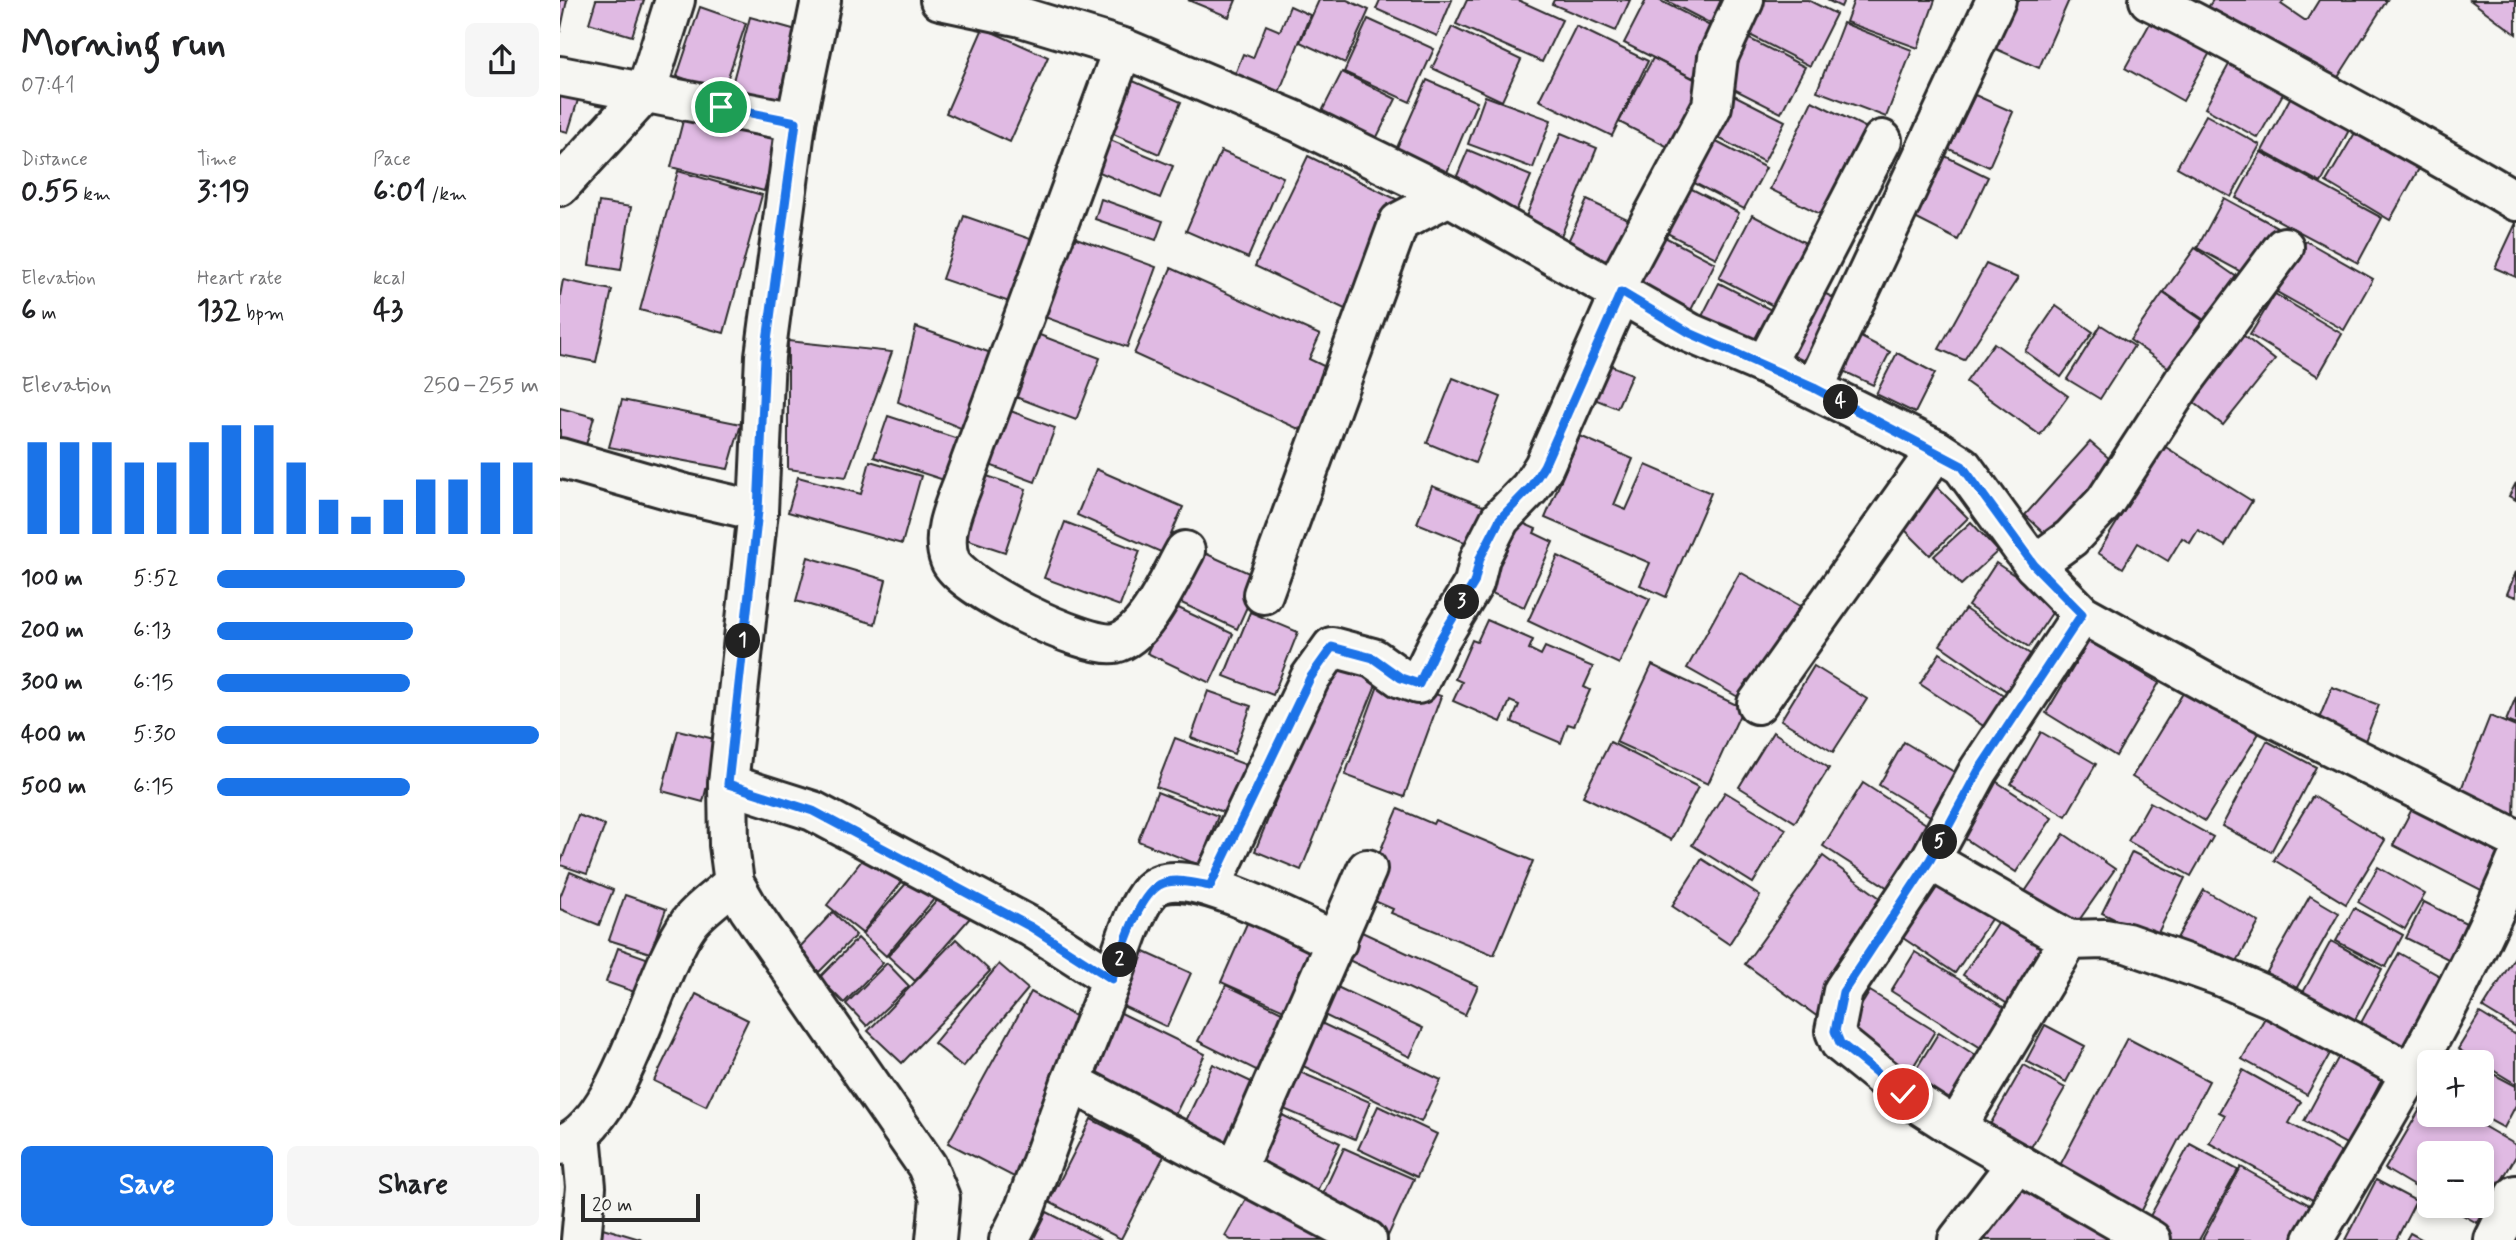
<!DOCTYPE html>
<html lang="en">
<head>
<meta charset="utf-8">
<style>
	body { margin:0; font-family:Mynerve,sans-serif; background:#f6f6f6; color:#202124; height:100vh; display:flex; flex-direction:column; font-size:26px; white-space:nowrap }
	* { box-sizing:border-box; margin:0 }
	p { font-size:23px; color:#757577 }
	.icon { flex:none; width:38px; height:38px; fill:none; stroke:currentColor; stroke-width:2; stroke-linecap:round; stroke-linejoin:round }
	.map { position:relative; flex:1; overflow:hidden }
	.sheet { display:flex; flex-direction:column; background:#fff; width:560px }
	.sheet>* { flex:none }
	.tools { position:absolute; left:1857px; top:1050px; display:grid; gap:14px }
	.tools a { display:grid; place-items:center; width:77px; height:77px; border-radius:10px; background:#fff; box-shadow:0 4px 10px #0003; font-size:35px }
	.scale { position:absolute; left:21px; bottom:18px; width:119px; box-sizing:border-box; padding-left:7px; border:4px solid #2b2b2b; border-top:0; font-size:19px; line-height:24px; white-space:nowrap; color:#2b2b2b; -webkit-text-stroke:5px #f6f6f2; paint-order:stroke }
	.pin { position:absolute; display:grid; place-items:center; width:60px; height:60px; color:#fff; margin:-30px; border:4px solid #fff; border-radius:50%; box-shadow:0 2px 7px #0007 }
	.km { position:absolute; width:35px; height:35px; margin:-18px; border-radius:50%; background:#222; color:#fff; font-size:19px; line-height:35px; text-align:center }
	.round { display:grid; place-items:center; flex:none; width:74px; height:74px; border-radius:10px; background:#f6f6f6 }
	.overview { display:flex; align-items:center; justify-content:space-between; height:119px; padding:0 21px }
	h1 { font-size:38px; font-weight:700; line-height:52px }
	.figures { display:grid; grid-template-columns:repeat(3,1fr); gap:10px; height:119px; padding:7px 21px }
	.figures div { display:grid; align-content:center }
	.figures b { font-size:30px; font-weight:700 }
	.figures small { font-size:19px; font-weight:400 }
	.figures p { font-size:19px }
	.chart { height:196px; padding:14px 21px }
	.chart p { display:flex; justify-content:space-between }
	.chart svg { width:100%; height:126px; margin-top:7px; stroke:#1a73e8; stroke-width:6 }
	.cta { display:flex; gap:14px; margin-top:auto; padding:14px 21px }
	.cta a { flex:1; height:80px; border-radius:10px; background:#1a73e8; color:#fff; font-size:28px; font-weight:700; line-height:80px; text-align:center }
	.cta a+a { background:#f6f6f6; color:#202124 }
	ul { padding:0 21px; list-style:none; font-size:23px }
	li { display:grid; grid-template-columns:112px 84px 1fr; align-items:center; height:52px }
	li i { height:18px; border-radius:9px; background:#1a73e8 }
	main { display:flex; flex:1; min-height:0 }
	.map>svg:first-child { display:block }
	.building { fill:#e0bae3; stroke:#2b2b2b; stroke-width:2 }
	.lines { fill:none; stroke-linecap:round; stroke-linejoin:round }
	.minor-casing { stroke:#2b2b2b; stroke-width:44 }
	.major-casing { stroke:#2b2b2b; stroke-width:44 }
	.minor { stroke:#f6f6f2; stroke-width:38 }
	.major { stroke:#f6f6f2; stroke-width:38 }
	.route-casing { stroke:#fff; stroke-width:14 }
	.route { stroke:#1a73e8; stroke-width:9 }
</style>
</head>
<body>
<main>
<section class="sheet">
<div class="overview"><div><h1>Morning run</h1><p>07:41</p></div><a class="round"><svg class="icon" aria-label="share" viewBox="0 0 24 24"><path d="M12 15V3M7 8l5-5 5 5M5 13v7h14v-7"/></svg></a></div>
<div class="figures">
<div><p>Distance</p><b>0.55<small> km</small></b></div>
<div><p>Time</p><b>3:19</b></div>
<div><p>Pace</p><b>6:01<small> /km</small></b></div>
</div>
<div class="figures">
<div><p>Elevation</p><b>6<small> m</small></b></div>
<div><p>Heart rate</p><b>132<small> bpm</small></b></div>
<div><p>kcal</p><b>43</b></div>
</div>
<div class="chart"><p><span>Elevation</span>250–255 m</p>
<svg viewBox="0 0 160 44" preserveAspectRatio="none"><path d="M5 44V12M15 44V12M25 44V12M35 44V19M45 44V19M55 44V12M65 44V6M75 44V6M85 44V19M95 44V32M105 44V38M115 44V32M125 44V25M135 44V25M145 44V19M155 44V19"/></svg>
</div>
<ul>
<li><b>100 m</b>5:52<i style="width:77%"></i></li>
<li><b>200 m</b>6:13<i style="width:61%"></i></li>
<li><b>300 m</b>6:15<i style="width:60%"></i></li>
<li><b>400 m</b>5:30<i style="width:100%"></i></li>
<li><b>500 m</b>6:15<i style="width:60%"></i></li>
</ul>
<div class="cta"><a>Save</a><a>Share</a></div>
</section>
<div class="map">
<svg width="1956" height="1240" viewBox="0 0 1956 1240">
	<rect width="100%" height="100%" fill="#f6f6f2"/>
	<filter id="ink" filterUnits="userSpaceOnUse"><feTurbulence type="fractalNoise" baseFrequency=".0143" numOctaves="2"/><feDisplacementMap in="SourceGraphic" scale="14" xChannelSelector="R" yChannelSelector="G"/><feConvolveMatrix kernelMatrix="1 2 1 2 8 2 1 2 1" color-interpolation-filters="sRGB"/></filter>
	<g filter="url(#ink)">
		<g class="building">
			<path d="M0,0H7L0,33Z"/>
			<path d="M36,0H84L72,36L29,23Z"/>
			<path d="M628,0H676L669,17Z"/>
			<path d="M759,0H787L809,10L785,63L740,42Z"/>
			<path d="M820,0H892L877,36L816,9Z"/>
			<path d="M907,0H958L1002,20L982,62L896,24Z"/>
			<path d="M994,0H1070L1056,31L992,4Z"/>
			<path d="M1086,0H1099L1158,30L1133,78L1064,43Z"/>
			<path d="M1105,0H1178L1163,30Z"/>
			<path d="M1198,0H1248L1276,14L1250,66L1182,31Z"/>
			<path d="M1267,0H1284L1281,7Z"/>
			<path d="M1294,0H1375L1358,48L1286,22Z"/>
			<path d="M1447,0H1509L1479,68L1427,45Z"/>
			<path d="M1653,0H1724L1721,4L1746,21L1759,0H1827L1770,90L1643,15Z"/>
			<path d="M1910,0H1956V34Z"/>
			<path d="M730,6L750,15L716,100L672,82L683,54L693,58L706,25L720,31Z"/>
			<path d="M140,7L186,23L163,92L117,76Z"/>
			<path d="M1599,7L1657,40L1623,101L1565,68Z"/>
			<path d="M190,17L240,31L220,106L170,92Z"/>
			<path d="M808,19L874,49L850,102L784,72Z"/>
			<path d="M1283,23L1352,50L1326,117L1257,91Z"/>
			<path d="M1016,26L1088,61L1052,136L979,100Z"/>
			<path d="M892,27L961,60L942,101L872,68Z"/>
			<path d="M423,28L488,57L450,142L386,113Z"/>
			<path d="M1184,36L1245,67L1221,113L1160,82Z"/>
			<path d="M1678,48L1732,78L1698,138L1645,108Z"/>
			<path d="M1093,58L1154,89L1122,154L1059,122Z"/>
			<path d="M782,72L836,99L810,151L756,123Z"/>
			<path d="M867,80L917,102L882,184L831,161Z"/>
			<path d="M573,81L621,102L599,154L551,133Z"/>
			<path d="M1737,85L1796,117L1761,183L1702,151Z"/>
			<path d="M1168,92L1225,121L1204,162L1147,132Z"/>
			<path d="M0,95L18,100L8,132L0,130Z"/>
			<path d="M1415,95L1453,112L1429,167L1389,149Z"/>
			<path d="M925,96L991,120L973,168L908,144Z"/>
			<path d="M1252,101L1321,135L1278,223L1210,189Z"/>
			<path d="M126,109L219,134L204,191L111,167Z"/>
			<path d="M1646,115L1700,145L1671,197L1617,167Z"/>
			<path d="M1802,121L1865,158L1830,220L1766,182Z"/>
			<path d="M1001,133L1037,148L999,241L962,226Z"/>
			<path d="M1145,136L1206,168L1184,209L1123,177Z"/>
			<path d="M543,137L613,166L600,198L530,168Z"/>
			<path d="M908,150L971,176L954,216L891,190Z"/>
			<path d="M661,151L723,177L688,258L626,231Z"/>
			<path d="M1701,152L1822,218L1798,263L1676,198Z"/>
			<path d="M1383,155L1428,177L1398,240L1353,217Z"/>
			<path d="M748,156L844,203L791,312L695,266Z"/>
			<path d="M118,171L202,195L164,333L80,310Z"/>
			<path d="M1120,183L1179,213L1156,258L1097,228Z"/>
			<path d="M1664,198L1719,228L1692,278L1637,248Z"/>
			<path d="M541,199L603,221L596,240L535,219Z"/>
			<path d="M1027,200L1076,223L1054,270L1005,248Z"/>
			<path d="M39,202L71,207L61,270L29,265Z"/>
			<path d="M1192,215L1257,249L1225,312L1159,278Z"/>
			<path d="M404,216L482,243L461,306L382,279Z"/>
			<path d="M1956,223V277L1935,268Z"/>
			<path d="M1097,233L1155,263L1131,310L1073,280Z"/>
			<path d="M508,235L596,267L567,347L479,315Z"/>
			<path d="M1746,241L1813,279L1784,330L1717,292Z"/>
			<path d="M1635,248L1681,280L1650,324L1604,292Z"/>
			<path d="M1426,264L1458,278L1404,360L1379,349Z"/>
			<path d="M611,268L760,335L749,359L772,370L743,431L574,354Z"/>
			<path d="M3,280L52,290L36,362L0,355V296Z"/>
			<path d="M1159,283L1227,318L1206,359L1138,324Z"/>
			<path d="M1250,286L1288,305L1252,378L1214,359Z"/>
			<path d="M1603,293L1645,322L1612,370L1570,340Z"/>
			<path d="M1715,294L1782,334L1758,376L1690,335Z"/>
			<path d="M1496,306L1533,332L1501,377L1465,351Z"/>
			<path d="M1541,325L1574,346L1540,399L1507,379Z"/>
			<path d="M356,327L434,354L410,432L338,402Z"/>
			<path d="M1679,332L1715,360L1663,425L1627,397Z"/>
			<path d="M477,334L540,358L516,420L453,396Z"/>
			<path d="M1299,336L1330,352L1313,385L1281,370Z"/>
			<path d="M228,341L332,352L286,477L228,469Z"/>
			<path d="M1434,343L1508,396L1480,435L1406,382Z"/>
			<path d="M1337,353L1375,373L1355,413L1316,394Z"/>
			<path d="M1037,360L1072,374L1057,408L1024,395Z"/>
			<path d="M893,378L941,397L915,463L867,443Z"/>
			<path d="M62,400L181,424L168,469L49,447Z"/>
			<path d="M435,405L495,428L475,482L416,460Z"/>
			<path d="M0,408L34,417L23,455L0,448Z"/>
			<path d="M328,416L410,443L396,484L314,457Z"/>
			<path d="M1020,436L1073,459L1054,505L1066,510L1086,465L1151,493L1106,597L1080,585L1090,563L985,518Z"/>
			<path d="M1530,442L1558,466L1492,540L1465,515Z"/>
			<path d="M1604,446L1692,501L1665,546L1638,530L1630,543L1622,538L1608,561L1578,543L1563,568L1538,553Z"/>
			<path d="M310,461L361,476L342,544L228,512L238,477L301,494Z"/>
			<path d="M536,469L623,507L603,553L517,515Z"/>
			<path d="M412,471L466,489L445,552L391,534Z"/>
			<path d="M1956,483V500L1949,496Z"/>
			<path d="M872,486L928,508L912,545L857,523Z"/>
			<path d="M1377,487L1408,518L1370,555L1339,524Z"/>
			<path d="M951,518L976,529L974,533L993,542L964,607L920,588Z"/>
			<path d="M505,522L580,551L560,606L484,578Z"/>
			<path d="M1411,522L1438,551L1401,585L1374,556Z"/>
			<path d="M638,550L700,578L677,629L615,600Z"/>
			<path d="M998,556L1090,599L1059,664L968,621Z"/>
			<path d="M248,557L326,580L315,624L236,601Z"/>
			<path d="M1436,563L1498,604L1469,647L1408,606Z"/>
			<path d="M1180,572L1240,606L1187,702L1127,668Z"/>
			<path d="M1956,572V597L1947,594Z"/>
			<path d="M610,604L673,634L650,683L587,653Z"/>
			<path d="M1405,609L1473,656L1448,692L1380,645Z"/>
			<path d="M690,612L738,632L713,695L664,676Z"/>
			<path d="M927,620L973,640L969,649L981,655L985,647L1033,667L1024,687L1030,690L1014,726L1008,724L1001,743L952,722L959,705L950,701L941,722L893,701L902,682L895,679L912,640L917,642Z"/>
			<path d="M1529,641L1599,683L1556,756L1486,713Z"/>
			<path d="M1380,653L1445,696L1425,727L1360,684Z"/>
			<path d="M771,664L817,682L741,870L695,851Z"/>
			<path d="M1092,665L1183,708L1148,784L1056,742Z"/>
			<path d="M1254,666L1307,699L1273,752L1221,720Z"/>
			<path d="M822,675L881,696L844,797L785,775Z"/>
			<path d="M1628,685L1701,730L1645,821L1572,777Z"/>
			<path d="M1772,687L1819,705L1801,751L1754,731Z"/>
			<path d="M648,691L691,706L674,754L631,738Z"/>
			<path d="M1956,697V725L1946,721Z"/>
			<path d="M1930,716L1956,727L1954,820L1898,797Z"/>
			<path d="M118,730L158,740L143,802L102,791Z"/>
			<path d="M1213,732L1269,768L1235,822L1179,787Z"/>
			<path d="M1481,732L1536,764L1506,816L1451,784Z"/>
			<path d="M615,738L689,766L671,815L596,787Z"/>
			<path d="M1707,741L1756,767L1711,852L1662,826Z"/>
			<path d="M1050,742L1138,787L1111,840L1023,796Z"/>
			<path d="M1344,742L1406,779L1380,822L1319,785Z"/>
			<path d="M1434,780L1492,818L1456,872L1398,834Z"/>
			<path d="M1303,783L1377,831L1336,893L1263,846Z"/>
			<path d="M597,792L658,816L639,865L578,841Z"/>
			<path d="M1165,792L1226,829L1193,883L1132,845Z"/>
			<path d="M1753,796L1825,840L1786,904L1714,860Z"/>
			<path d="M1590,802L1653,837L1631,876L1568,841Z"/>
			<path d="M838,809L873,824L875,820L973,861L934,955L831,913L833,909L810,899L805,887Z"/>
			<path d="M1852,809L1944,856L1925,892L1833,845Z"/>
			<path d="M18,815L45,825L27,874L0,865Z"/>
			<path d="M1504,834L1555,869L1510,933L1460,899Z"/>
			<path d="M310,850L345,878L302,933L267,905Z"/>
			<path d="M1572,852L1625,878L1595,939L1542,913Z"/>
			<path d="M1263,856L1335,909L1258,1017L1185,964Z"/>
			<path d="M1142,859L1200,896L1169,944L1112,906Z"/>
			<path d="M1818,867L1865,894L1845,929L1798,902Z"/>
			<path d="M10,872L53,890L39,925L0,909V897Z"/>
			<path d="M356,872L380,892L326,956L302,934Z"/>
			<path d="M1378,879L1433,916L1395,973L1340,936Z"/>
			<path d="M389,887L416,911L355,981L328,956Z"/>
			<path d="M1644,890L1699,922L1670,974L1615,942Z"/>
			<path d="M65,895L106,909L90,953L49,940Z"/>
			<path d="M1750,896L1779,913L1732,996L1703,979Z"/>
			<path d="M1864,902L1910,925L1892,961L1846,938Z"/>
			<path d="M1794,908L1843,935L1826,967L1776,941Z"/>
			<path d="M273,912L296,935L259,972L237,950Z"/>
			<path d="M692,912L764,944L733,1014L661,982Z"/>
			<path d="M1440,918L1497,954L1460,1012L1403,975Z"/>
			<path d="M791,927L918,986L905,1015L778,955Z"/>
			<path d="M298,938L323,963L284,1003L259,978Z"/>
			<path d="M396,939L430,971L342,1063L308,1031Z"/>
			<path d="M1771,941L1822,969L1791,1027L1740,998Z"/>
			<path d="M58,948L92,960L80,994L46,982Z"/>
			<path d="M578,949L631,973L607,1027L554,1002Z"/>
			<path d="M1355,952L1453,1013L1429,1053L1331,991Z"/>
			<path d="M1839,953L1885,979L1842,1057L1796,1032Z"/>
			<path d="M1956,955V1028L1923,1008Z"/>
			<path d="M327,963L349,986L307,1026L286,1004Z"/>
			<path d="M439,964L468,989L403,1067L374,1043Z"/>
			<path d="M666,985L730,1016L702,1073L638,1041Z"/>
			<path d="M775,986L863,1028L850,1057L762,1014Z"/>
			<path d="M1310,991L1375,1031L1348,1075L1283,1035Z"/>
			<path d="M471,992L533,1026L454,1177L388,1143Z"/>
			<path d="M136,994L188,1020L146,1106L94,1081Z"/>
			<path d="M1712,1005L1777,1041L1747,1095L1682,1059Z"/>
			<path d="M557,1011L645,1054L611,1123L524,1080Z"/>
			<path d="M1920,1013L1956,1035V1084L1898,1049Z"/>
			<path d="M761,1023L881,1080L861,1122L741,1065Z"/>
			<path d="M1485,1025L1525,1046L1506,1082L1466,1061Z"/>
			<path d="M1379,1032L1429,1064L1399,1110L1350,1079Z"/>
			<path d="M1567,1038L1649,1081L1579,1216L1498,1169Z"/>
			<path d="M1784,1047L1827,1070L1788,1145L1744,1121Z"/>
			<path d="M653,1064L700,1086L669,1151L622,1129Z"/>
			<path d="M1464,1065L1505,1088L1469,1151L1428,1128Z"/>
			<path d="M1922,1068L1956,1086V1105L1944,1128L1920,1115Z"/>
			<path d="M735,1070L810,1102L795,1139L719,1107Z"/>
			<path d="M1683,1070L1741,1102L1729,1123L1785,1154L1758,1203L1649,1143L1665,1115L1659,1112Z"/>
			<path d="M1869,1094V1115H1904L1956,1145V1156L1917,1223L1887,1206H1922V1153H1869V1195L1825,1169Z"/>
			<path d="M818,1106L877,1134L857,1177L798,1149Z"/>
			<path d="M718,1113L780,1143L756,1193L695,1163Z"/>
			<path d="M531,1119L604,1156L561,1239L489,1202Z"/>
			<path d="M1630,1144L1678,1170L1639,1240H1612L1585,1225Z"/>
			<path d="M784,1148L854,1179L828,1236L758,1204Z"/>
			<path d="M1681,1167L1753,1207L1735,1240H1642Z"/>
			<path d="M1469,1175L1554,1240H1426L1422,1237Z"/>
			<path d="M1816,1180L1856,1201L1836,1240H1785Z"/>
			<path d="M689,1193L773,1240H671L665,1236Z"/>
			<path d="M487,1212L542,1240H473Z"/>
			<path d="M36,1226L83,1240H32Z"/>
			<path d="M1850,1233L1863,1240H1846Z"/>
		</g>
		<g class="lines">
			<defs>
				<g id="minor">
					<path d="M261,0L236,122L205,356L198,511L168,784L169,845L174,883L189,909L367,1166L380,1198L376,1240"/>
					<path d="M380,0L461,17L563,48L738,122L889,196L1130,333L1205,365L1377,450L1402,466L1474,565L1522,614L1661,691L1956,839"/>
					<path d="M1589,0C1650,29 1706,61 1764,93C1829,129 1893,163 1956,201"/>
					<path d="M563,48L407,472C398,499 379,532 390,560C400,587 526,649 555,643C587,635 610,577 625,551"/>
					<path d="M0,76L236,122"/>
					<path d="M0,186L86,92L115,0"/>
					<path d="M1055,288L1152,106L1158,57L1184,0"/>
					<path d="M1205,365L1322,140"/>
					<path d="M1254,388L1436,0"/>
					<path d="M0,458L125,494L198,511"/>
					<path d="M1474,565L1511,538L1545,502L1623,382L1724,247"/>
					<path d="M703,594L839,222L889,196"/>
					<path d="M1197,704L1377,450"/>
					<path d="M168,784L253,811L471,927L552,979L511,1082"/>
					<path d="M1370,860L1509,940"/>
					<path d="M651,886L750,678L772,647L813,658L841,678L858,684L879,641L914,583L920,558L940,519L970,488L984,466L1061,292"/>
					<path d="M552,979C562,954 573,909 591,890C621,859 742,927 777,942"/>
					<path d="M1396,1128L1343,1094L1280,1043L1275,1031L1283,991L1370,860L1419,770L1522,614"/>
					<path d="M21,1134L26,1187L21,1240"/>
					<path d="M0,1145C63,1124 90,976 130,922C141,908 160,895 174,883"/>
					<path d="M676,1169L807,869"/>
					<path d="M449,1240L465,1208L511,1082L807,1240"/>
					<path d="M1398,1240L1457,1163"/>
					<path d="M1591,1240L1396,1128L1509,940L1545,939L1567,943L1660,976L1711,998L1851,1073"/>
					<path d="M1934,1240L1956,1195"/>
				</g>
				<path id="major" d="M1753,1240C1826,1117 1901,995 1956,862"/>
			</defs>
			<use href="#minor" class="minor-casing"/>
			<use href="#major" class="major-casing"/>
			<use href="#minor" class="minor"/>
			<use href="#major" class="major"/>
		</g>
	</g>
	<g class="lines" filter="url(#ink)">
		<defs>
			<path id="route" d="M161,107L236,122L205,356L198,511L168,784L253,811L471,927L552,979C562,955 578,887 607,882C621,879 637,884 650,886L750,678L772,647L813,658L841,678L859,684L879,641L914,583L920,558L940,519L970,488L984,466L1061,292L1130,333L1254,388L1402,466L1474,565L1522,614L1419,770L1370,860L1283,992L1275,1031L1280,1043L1343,1094"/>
		</defs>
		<use href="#route" class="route-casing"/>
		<use href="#route" class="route"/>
	</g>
</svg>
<div class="tools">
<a>+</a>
<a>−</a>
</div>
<div class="scale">20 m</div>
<div class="pin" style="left:161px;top:107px;background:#1e9e55"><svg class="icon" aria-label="arrive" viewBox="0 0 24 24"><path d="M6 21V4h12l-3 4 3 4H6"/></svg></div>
<div class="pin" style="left:1343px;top:1094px;background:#d93025"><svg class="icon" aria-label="check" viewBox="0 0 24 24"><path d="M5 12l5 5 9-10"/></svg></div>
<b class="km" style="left:183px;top:641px">1</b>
<b class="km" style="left:560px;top:960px">2</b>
<b class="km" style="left:902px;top:602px">3</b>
<b class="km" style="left:1281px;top:402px">4</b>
<b class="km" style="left:1380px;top:842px">5</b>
</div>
</main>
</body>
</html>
